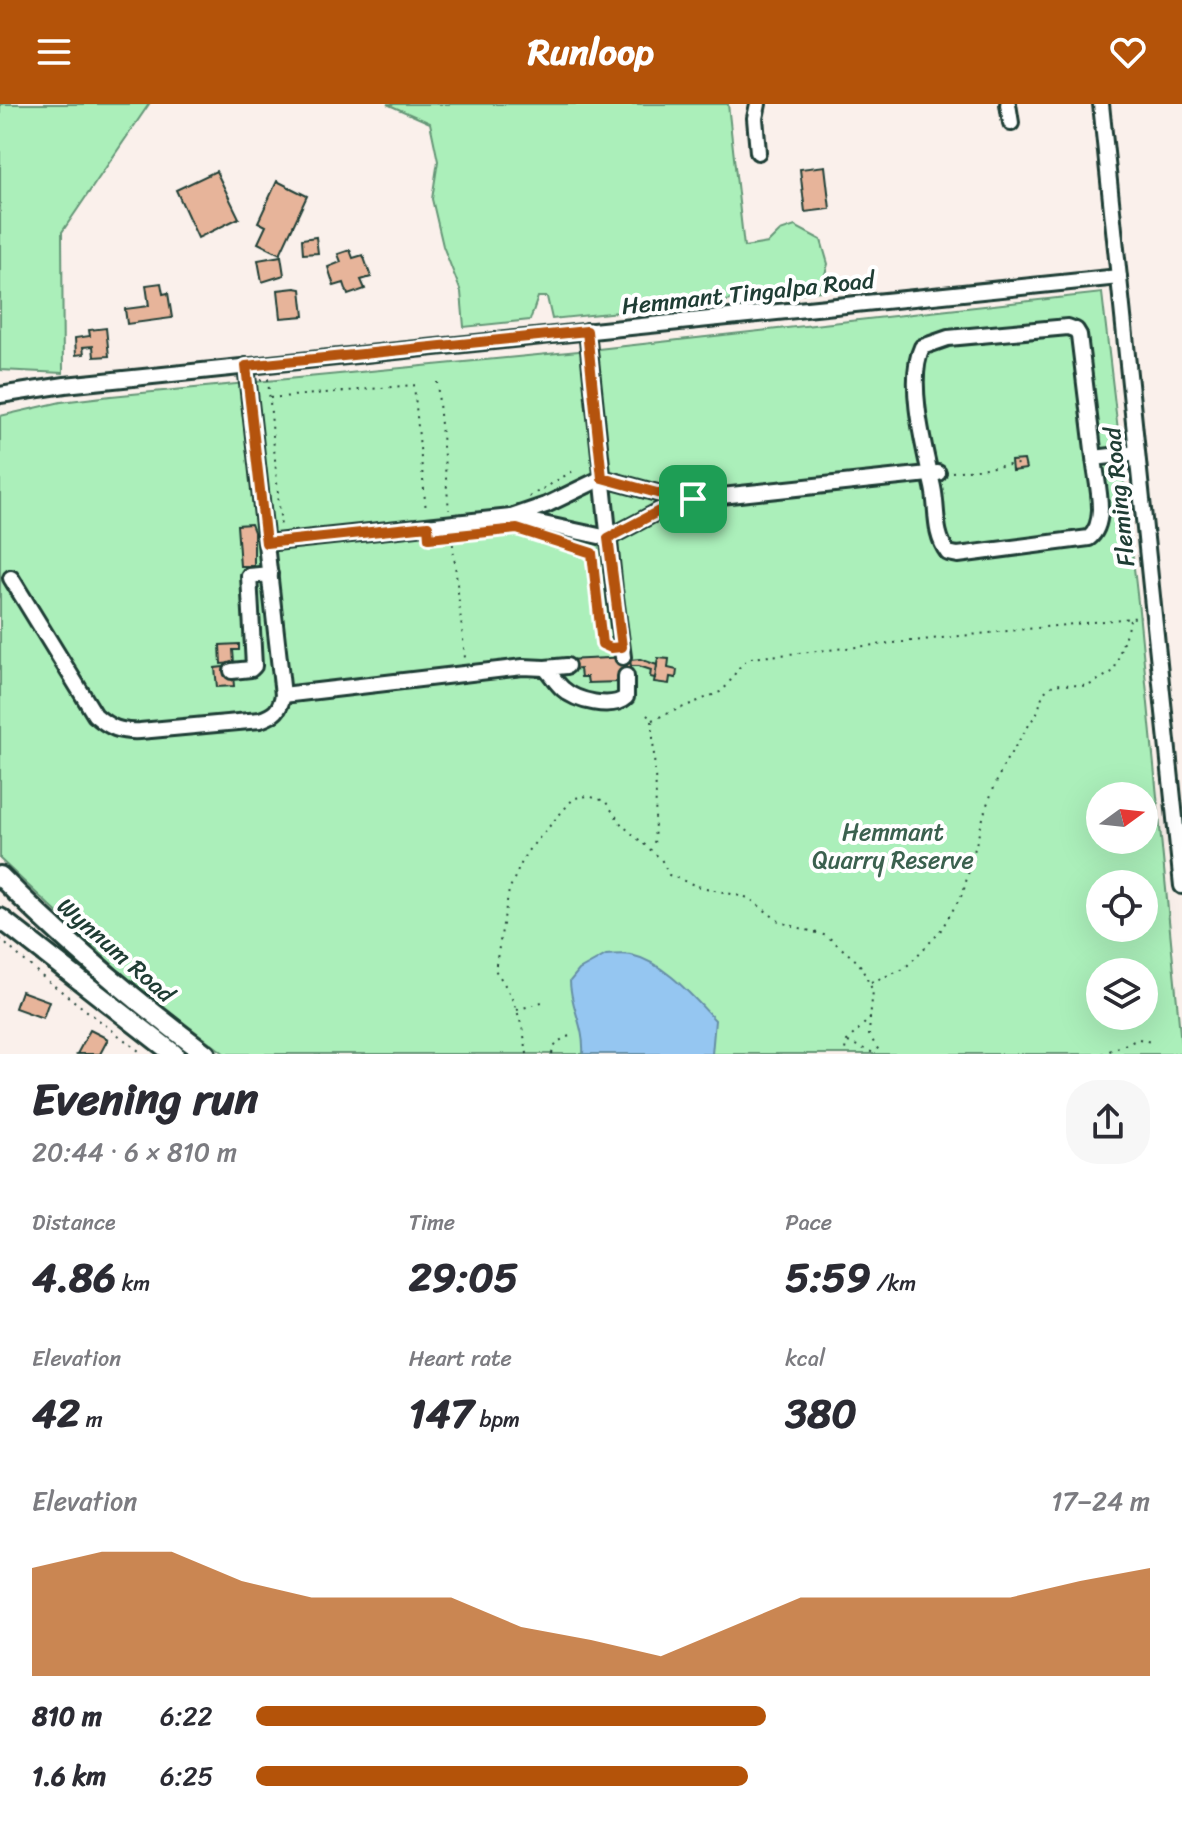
<!DOCTYPE html>
<html lang="en">
<head>
<meta charset="utf-8">
<style>
	body { margin:0; font-family:Sriracha,sans-serif; background:#f7f7f7; color:#2b2b33; height:100vh; display:flex; flex-direction:column; font-size:30px; white-space:nowrap }
	* { box-sizing:border-box; margin:0 }
	p { font-size:26px; color:#7c7c81 }
	.icon { flex:none; width:44px; height:44px; fill:none; stroke:currentColor; stroke-width:2; stroke-linecap:round; stroke-linejoin:round }
	.map { position:relative; height:950px; overflow:hidden }
	.sheet { display:flex; flex-direction:column; background:#fff; flex:1 }
	.sheet>* { flex:none }
	.needle { width:52px; rotate:75deg }
	.buttons { position:absolute; left:1086px; top:678px; display:grid; gap:16px }
	.buttons a { display:grid; place-items:center; width:72px; height:72px; border-radius:50%; background:#fff; box-shadow:0 8px 32px #0002; font-size:40px }
	.pin { position:absolute; display:grid; place-items:center; width:68px; height:68px; color:#fff; margin:-34px; border-radius:16px; box-shadow:0 4px 12px #0006 }
	.round { display:grid; place-items:center; flex:none; width:84px; height:84px; border-radius:32px; background:#f7f7f7 }
	.overview { display:flex; align-items:center; justify-content:space-between; height:136px; padding:0 32px }
	h1 { font-size:44px; font-weight:700; line-height:60px }
	.stats { display:grid; grid-template-columns:repeat(3,1fr); gap:12px; height:136px; padding:8px 32px }
	.stats div { display:grid; align-content:center }
	.stats b { font-size:40px; font-weight:700 }
	.stats small { font-size:22px; font-weight:400 }
	.stats p { font-size:22px }
	.chart { height:224px; padding:16px 32px }
	.chart p { display:flex; justify-content:space-between }
	.chart svg { width:100%; height:144px; margin-top:8px; fill:#b45309; opacity:.7 }
	ul { padding:0 32px; list-style:none; font-size:26px }
	li { display:grid; grid-template-columns:128px 96px 1fr; align-items:center; height:60px }
	li i { height:20px; border-radius:10px; background:#b45309 }
	header { display:flex; justify-content:space-between; align-items:center; height:104px; padding:0 32px; background:#b45309; color:#fff; font-size:36px; font-weight:700 }
	.map>svg:first-child { display:block }
	.green { fill:#abefba; stroke:#659677; stroke-width:2; fill-rule:evenodd }
	.water { fill:#95c6f1; stroke:#668fa5; stroke-width:2 }
	.building { fill:#e7b49a; stroke:#1f3d34; stroke-width:2 }
	.lines { fill:none; stroke-linecap:round; stroke-linejoin:round }
	.minor-casing { stroke:#1f3d34; stroke-width:20 }
	.major-casing { stroke:#1f3d34; stroke-width:24 }
	.path { stroke:#1f3d34; stroke-width:2; stroke-dasharray:2 6; stroke-linecap:butt }
	.minor { stroke:#fff; stroke-width:14 }
	.major { stroke:#fff; stroke-width:18 }
	.route-casing { stroke:#fff; stroke-width:16 }
	.route { stroke:#b45309; stroke-width:10 }
	.labels { text-anchor:middle; dominant-baseline:central; stroke-width:8; stroke-linejoin:round; paint-order:stroke }
	.street-label { font-size:24px; fill:#1f3d34; stroke:#fff }
	.park-label { font-size:24px; fill:#3b614f; stroke:#fff }
</style>
</head>
<body>
<header><svg class="icon" aria-label="menu" viewBox="0 0 24 24"><path d="M4 6h16M4 12h16M4 18h16"/></svg>Runloop<svg class="icon" aria-label="heart" viewBox="0 0 24 24"><path d="M12 20l-8-8c-3-5 5-10 8-4 3-6 11-1 8 4z"/></svg></header>
<div class="map">
<svg width="1182" height="950" viewBox="0 0 1182 950">
	<rect width="100%" height="100%" fill="#faf0eb"/>
	<filter id="ink" filterUnits="userSpaceOnUse"><feTurbulence type="fractalNoise" baseFrequency=".0125" numOctaves="2"/><feDisplacementMap in="SourceGraphic" scale="16" xChannelSelector="R" yChannelSelector="G"/><feConvolveMatrix kernelMatrix="1 2 1 2 8 2 1 2 1" color-interpolation-filters="sRGB"/></filter>
	<g filter="url(#ink)">
		<g class="green">
			<path d="M0,0H149L62,128L63,269L0,266Z"/>
			<path d="M387,0H728L744,143L768,139L780,127L795,122L821,136L828,160L820,187L552,215L547,193H538L530,216L464,223L461,188L443,142L432,95L438,57L430,19Z"/>
			<path d="M1102,189L1139,507L1182,950H225L134,881L0,755V312L61,298L111,292L589,246ZM1100,692H1144V736H1100ZM1100,780H1144V824H1100ZM1100,868H1144V912H1100Z"/>
		</g>
		<path class="water" d="M606,851C613,851 623,849 631,851C664,858 693,893 715,916L712,950H583C585,923 570,902 570,877L579,866Z"/>
		<g class="building">
			<path d="M825,62L830,105L805,108L800,65Z"/>
			<path d="M216,67L239,114L198,134L176,86Z"/>
			<path d="M277,77L307,92L280,150L258,139L266,122L258,118Z"/>
			<path d="M316,133L318,149L303,150L302,135Z"/>
			<path d="M350,146L353,154L363,151L371,173L361,176L365,185L348,191L344,179L334,182L328,163L341,158L338,150Z"/>
			<path d="M281,152L284,171L262,178L258,156Z"/>
			<path d="M161,179L163,190L168,189L172,214L127,220L125,205L149,202L146,181Z"/>
			<path d="M295,184L301,185L304,212L281,214L278,186Z"/>
			<path d="M106,224L109,252L94,253L93,242L83,243L84,250L76,251L75,234L90,232L89,226Z"/>
			<path d="M1024,356L1026,365L1012,367L1011,357Z"/>
			<path d="M251,420L254,428V462H240L237,421Z"/>
			<path d="M239,540V546H233L234,559L221,560L220,541Z"/>
			<path d="M630,553L632,571L620,578L588,579L587,573H581L580,565L567,566L566,556Z"/>
			<path d="M658,554L669,555L668,564L677,566L676,574L670,573L669,580L654,578Z"/>
			<path d="M640,555L657,561L655,574L650,573L651,566L639,562H631L630,556Z"/>
			<path d="M232,562L234,582L217,583L215,564Z"/>
			<path d="M21,887L49,897L43,914L15,904Z"/>
			<path d="M90,926L108,935L100,950H77Z"/>
		</g>
		<g class="lines">
			<defs>
				<g id="minor">
					<path d="M758,0L755,14L758,48"/>
					<path d="M1008,0L1011,19"/>
					<path d="M1101,0L1182,782"/>
					<path d="M587,227L614,485L623,553"/>
					<path d="M0,291L65,281L1119,173"/>
					<path d="M1094,354C1096,377 1109,418 1089,434L958,451L948,449C933,429 938,406 933,383C925,347 906,277 922,243L948,234L1068,223L1076,226L1079,231L1094,354L1137,349"/>
					<path d="M693,395L659,407L608,434L511,413L546,401L602,374L657,389L693,395L938,369"/>
					<path d="M266,439L511,413"/>
					<path d="M11,474L95,611C110,624 120,628 140,627L260,616C275,611 280,606 283,591L246,262"/>
					<path d="M567,562L545,564C551,570 556,579 563,585C576,597 612,606 626,593V572"/>
					<path d="M232,567L251,565L254,562L249,472L270,470"/>
					<path d="M283,591L523,563L545,564"/>
				</g>
				<g id="major">
					<path d="M0,772C65,838 132,894 206,950"/>
					<path d="M0,814L174,950"/>
				</g>
			</defs>
			<use href="#minor" class="minor-casing"/>
			<use href="#major" class="major-casing"/>
			<g class="path">
				<path d="M260,276L268,275L281,424"/>
				<path d="M437,278L449,406"/>
				<path d="M270,294L414,281L426,407"/>
				<path d="M952,368L1018,360"/>
				<path d="M529,393L573,367"/>
				<path d="M452,432L465,554"/>
				<path d="M556,437L592,449L602,540L609,543"/>
				<path d="M647,611L652,616L656,688L654,744"/>
				<path d="M652,616L720,588C733,579 736,560 751,554L1141,513"/>
				<path d="M0,835L44,874L143,950"/>
				<path d="M871,878L904,865L939,829L963,789L986,703L1004,660L1038,607L1043,589L1054,580L1088,582L1114,567L1130,516"/>
				<path d="M517,906L545,897"/>
				<path d="M870,914L869,931L881,950"/>
				<path d="M848,938L876,950"/>
				<path d="M527,950C523,919 514,892 495,866L509,786L526,749L574,694L588,692L605,697L622,721L661,755L669,771L697,782L749,794L780,818L827,832L859,859L873,887L870,914L847,937L844,950"/>
				<path d="M552,950C554,939 561,935 570,932"/>
				<path d="M1102,950L1139,935L1151,938"/>
			</g>
			<use href="#minor" class="minor"/>
			<use href="#major" class="major"/>
		</g>
	</g>
	<g class="lines" filter="url(#ink)">
		<defs>
			<path id="route" d="M587,227L602,374L657,389L693,395L659,407L608,434L622,543L611,544L602,540L592,449L517,425L429,434L428,422L266,439L246,262Z"/>
		</defs>
		<use href="#route" class="route-casing"/>
		<use href="#route" class="route"/>
	</g>
	<g class="labels">
		<g class="street-label">
			<text transform="translate(748 189) rotate(-6)">Hemmant Tingalpa Road</text>
			<text transform="translate(1119 393) rotate(-96)">Fleming Road</text>
			<text transform="translate(116 846) rotate(41)">Wynnum Road</text>
		</g>
		<g class="park-label">
			<text x="893" y="728">Hemmant<tspan x="893" dy="28">Quarry Reserve</tspan></text>
		</g>
	</g>
</svg>
<div class="buttons">
<a><svg class="needle" viewBox="-14 -14 28 28"><path d="M0-13l5 13h-10z" fill="#e53935"/><path d="M0 13l5-13h-10z" fill="#7c7c81"/></svg></a>
<a><svg class="icon" aria-label="locate" viewBox="0 0 24 24"><circle cx="12" cy="12" r="6"/><path d="M12 2v4M12 18v4M2 12h4M18 12h4"/></svg></a>
<a><svg class="icon" aria-label="layers" viewBox="0 0 24 24"><path d="M12 4l9 5-9 5-9-5zM3 14l9 5 9-5"/></svg></a>
</div>
<div class="pin" style="left:693px;top:395px;background:#1e9e55"><svg class="icon" aria-label="arrive" viewBox="0 0 24 24"><path d="M6 21V4h12l-3 4 3 4H6"/></svg></div>
</div>
<section class="sheet">
<div class="overview"><div><h1>Evening run</h1><p>20:44 · 6 × 810 m</p></div><a class="round"><svg class="icon" aria-label="share" viewBox="0 0 24 24"><path d="M12 15V3M7 8l5-5 5 5M5 13v7h14v-7"/></svg></a></div>
<div class="stats">
<div><p>Distance</p><b>4.86<small> km</small></b></div>
<div><p>Time</p><b>29:05</b></div>
<div><p>Pace</p><b>5:59<small> /km</small></b></div>
</div>
<div class="stats">
<div><p>Elevation</p><b>42<small> m</small></b></div>
<div><p>Heart rate</p><b>147<small> bpm</small></b></div>
<div><p>kcal</p><b>380</b></div>
</div>
<div class="chart"><p><span>Elevation</span>17–24 m</p>
<svg viewBox="0 0 160 44" preserveAspectRatio="none"><path d="M0 44V11L10 6L20 6L30 15L40 20L50 20L60 20L70 29L80 33L90 38L100 29L110 20L120 20L130 20L140 20L150 15L160 11V44z"/></svg>
</div>
<ul>
<li><b>810 m</b>6:22<i style="width:57%"></i></li>
<li><b>1.6 km</b>6:25<i style="width:55%"></i></li>
</ul>
</section>
</body>
</html>
